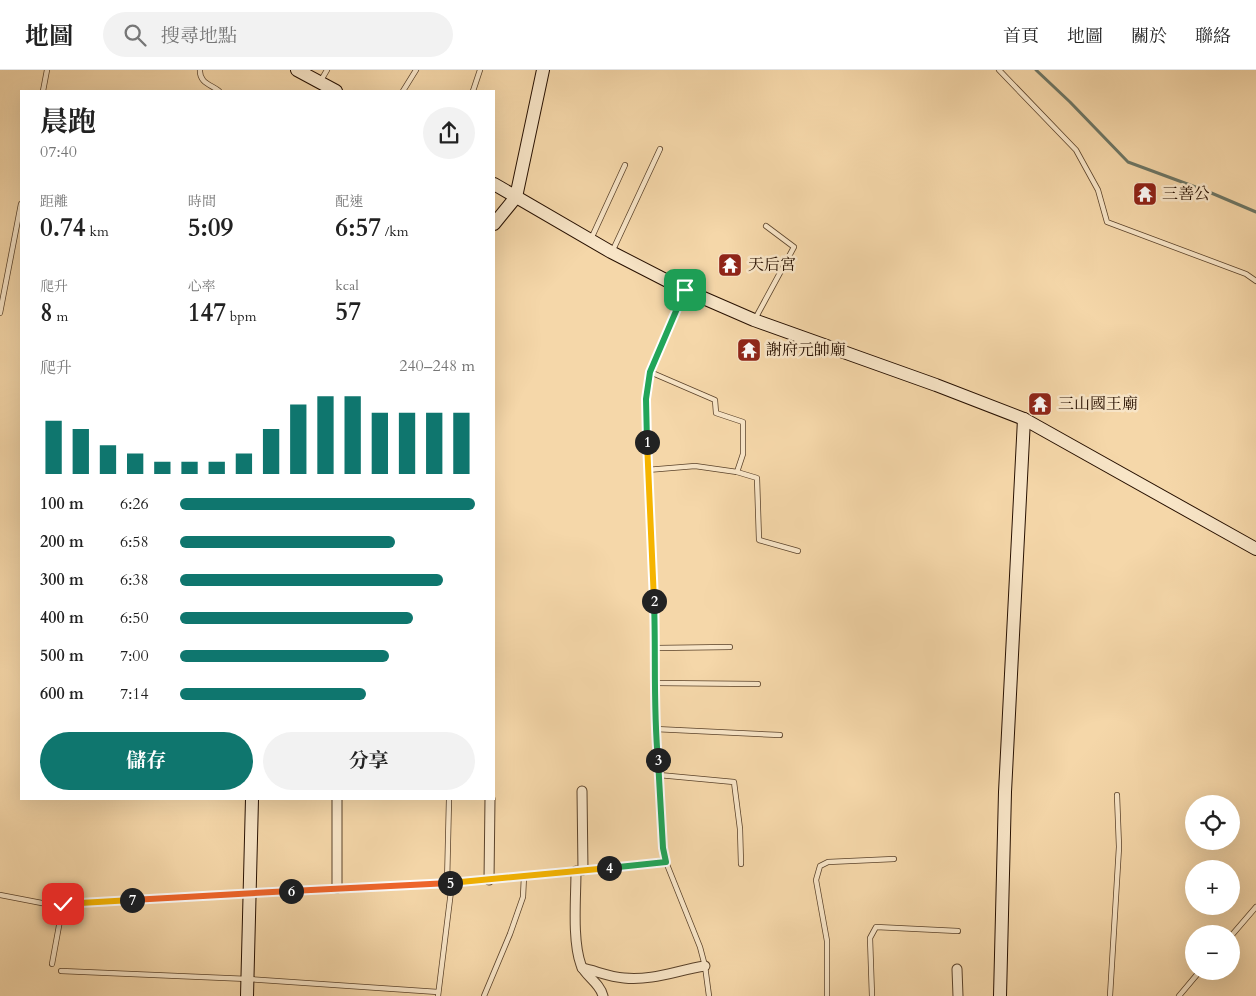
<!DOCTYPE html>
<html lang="zh-TW">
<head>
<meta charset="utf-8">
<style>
	body { margin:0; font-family:Cardo,"Noto Serif TC",serif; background:#f2f2f2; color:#222; height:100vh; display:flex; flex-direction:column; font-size:19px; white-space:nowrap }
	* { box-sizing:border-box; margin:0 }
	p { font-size:16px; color:#767676 }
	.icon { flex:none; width:28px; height:28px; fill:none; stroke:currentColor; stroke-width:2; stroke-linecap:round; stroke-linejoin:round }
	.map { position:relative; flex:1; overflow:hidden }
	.drawer { position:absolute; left:20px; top:20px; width:475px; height:710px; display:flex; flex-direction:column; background:#fff; border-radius:0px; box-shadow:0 5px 20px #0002 }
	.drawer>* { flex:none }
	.controls { position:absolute; left:1185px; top:725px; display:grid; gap:10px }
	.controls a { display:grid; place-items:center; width:55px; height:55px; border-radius:50%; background:#fff; box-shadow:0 5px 20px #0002; font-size:25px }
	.pin { position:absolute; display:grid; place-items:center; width:42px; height:42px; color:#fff; margin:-21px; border-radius:10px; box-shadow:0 2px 8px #0006 }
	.km { position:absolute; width:25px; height:25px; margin:-12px; border-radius:50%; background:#222; color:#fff; font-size:14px; line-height:25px; text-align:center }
	.round { display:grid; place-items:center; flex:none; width:52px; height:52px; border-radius:26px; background:#f2f2f2 }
	.headline { display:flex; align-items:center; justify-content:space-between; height:85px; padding:0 20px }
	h1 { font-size:28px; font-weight:700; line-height:38px }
	.figures { display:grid; grid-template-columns:repeat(3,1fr); gap:8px; height:85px; padding:5px 20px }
	.figures div { display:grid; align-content:center }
	.figures b { font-size:25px; font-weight:700 }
	.figures small { font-size:14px; font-weight:400 }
	.figures p { font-size:14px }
	.chart { height:140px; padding:10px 20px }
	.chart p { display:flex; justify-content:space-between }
	.chart svg { width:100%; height:90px; margin-top:5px; stroke:#0f766e; stroke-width:6 }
	.action { display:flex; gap:10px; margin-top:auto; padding:10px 20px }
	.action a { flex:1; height:58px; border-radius:30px; background:#0f766e; color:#fff; font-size:20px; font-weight:700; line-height:58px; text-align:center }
	.action a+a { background:#f2f2f2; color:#222 }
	ul { padding:0 20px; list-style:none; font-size:16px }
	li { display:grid; grid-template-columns:80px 60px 1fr; align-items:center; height:38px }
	li i { height:12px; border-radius:6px; background:#0f766e }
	header { display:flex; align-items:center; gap:30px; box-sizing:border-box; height:70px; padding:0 25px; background:#fff; border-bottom:1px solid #e0e0e0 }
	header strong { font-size:24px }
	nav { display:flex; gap:28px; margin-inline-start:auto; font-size:18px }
	.search { width:350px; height:45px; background:#f2f2f2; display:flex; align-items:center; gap:12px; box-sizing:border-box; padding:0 18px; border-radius:28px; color:#767676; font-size:19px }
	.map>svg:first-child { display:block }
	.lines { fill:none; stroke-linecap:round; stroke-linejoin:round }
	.stream { stroke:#6d7665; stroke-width:3 }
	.lane-casing { stroke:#5a422a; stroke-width:6 }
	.street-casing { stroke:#5a422a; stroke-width:11 }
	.secondary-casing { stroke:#271000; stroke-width:14 }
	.lane { stroke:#f8e5c7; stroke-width:4.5 }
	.street { stroke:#f8e5c7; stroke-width:9 }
	.secondary { stroke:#f8e5c7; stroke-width:12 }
	.split-1-casing { stroke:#fff; stroke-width:10 }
	.split-2-casing { stroke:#fff; stroke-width:10 }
	.split-3-casing { stroke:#fff; stroke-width:10 }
	.split-4-casing { stroke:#fff; stroke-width:10 }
	.split-5-casing { stroke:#fff; stroke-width:10 }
	.split-6-casing { stroke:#fff; stroke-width:10 }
	.split-7-casing { stroke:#fff; stroke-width:10 }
	.split-8-casing { stroke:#fff; stroke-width:10 }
	.split-1 { stroke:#22a559; stroke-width:6 }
	.split-2 { stroke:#f5b400; stroke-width:6 }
	.split-3 { stroke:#22a559; stroke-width:6 }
	.split-4 { stroke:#22a559; stroke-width:6 }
	.split-5 { stroke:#f5b400; stroke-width:6 }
	.split-6 { stroke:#f0652b; stroke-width:6 }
	.split-7 { stroke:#f0652b; stroke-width:6 }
	.split-8 { stroke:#f5b400; stroke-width:6 }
	.labels { text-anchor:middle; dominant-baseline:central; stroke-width:5; stroke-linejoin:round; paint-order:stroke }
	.poi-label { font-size:16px; fill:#271000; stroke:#f8e5c7; text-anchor:start }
</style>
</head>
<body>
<header>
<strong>地圖</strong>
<div class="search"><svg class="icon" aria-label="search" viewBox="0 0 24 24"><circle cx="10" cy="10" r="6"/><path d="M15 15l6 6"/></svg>搜尋地點</div>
<nav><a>首頁</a><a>地圖</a><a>關於</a><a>聯絡</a></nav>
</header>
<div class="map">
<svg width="1256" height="926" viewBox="0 0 1256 926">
	<rect width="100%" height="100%" fill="#f5d7a9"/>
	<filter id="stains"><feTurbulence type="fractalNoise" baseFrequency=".004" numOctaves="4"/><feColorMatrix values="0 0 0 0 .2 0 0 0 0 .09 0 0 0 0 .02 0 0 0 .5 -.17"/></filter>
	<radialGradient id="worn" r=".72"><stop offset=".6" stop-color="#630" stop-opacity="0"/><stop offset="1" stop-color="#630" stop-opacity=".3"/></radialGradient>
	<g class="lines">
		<path class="stream" d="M1036,0L1070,32L1128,92L1209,122L1256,142"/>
		<defs>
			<g id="lane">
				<path d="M200,0C199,13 212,15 219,21"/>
				<path d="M999,0L1076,80L1098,120L1107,152L1246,204L1256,211"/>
				<path d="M320,12L327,0"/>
				<path d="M43,21L47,0"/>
				<path d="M403,21L416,0"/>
				<path d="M473,21L480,0"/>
				<path d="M591,169L625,95"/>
				<path d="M612,182L660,79"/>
				<path d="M685,220L650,302L646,329L647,400L656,578L655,659L663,778L666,792L700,877L705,896L709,926"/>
				<path d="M0,243L21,134"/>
				<path d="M755,249L794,177L766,156"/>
				<path d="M650,302L715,330L716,343L743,352V384L737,402"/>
				<path d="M647,400L695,396L737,402L757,408L759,470L798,481"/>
				<path d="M656,578L730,577"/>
				<path d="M656,613L758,614"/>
				<path d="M655,659L780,665"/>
				<path d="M659,705L734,712L740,759L741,794"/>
				<path d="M447,814L449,729"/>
				<path d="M0,825L52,835L259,822L452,813L666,792"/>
				<path d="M1231,866L1256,837"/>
				<path d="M52,894L63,834"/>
				<path d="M61,901L248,909L438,922"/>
				<path d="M438,926L452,813"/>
				<path d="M484,926L510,864L523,827L524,806"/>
				<path d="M827,926V871L816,810L820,796L828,792L894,789"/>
				<path d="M872,926L870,868L876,857L958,861"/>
				<path d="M1110,926L1119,777L1117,725"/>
				<path d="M1179,926L1200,901"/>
			</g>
			<g id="street">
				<path d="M582,721L583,800"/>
				<path d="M337,729V818"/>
				<path d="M576,801C576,828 572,870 581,895C585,906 600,913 603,926"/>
				<path d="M489,810L490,729"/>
				<path d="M582,898C596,901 610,907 624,908C652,911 678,900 705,896"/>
				<path d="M957,899L958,926"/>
			</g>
			<g id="secondary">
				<path d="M297,0L336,21"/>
				<path d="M494,114L611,182L685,220L754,250L936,315L1024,349L1256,479"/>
				<path d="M494,154L516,127L543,0"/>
				<path d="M247,926L252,729"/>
				<path d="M1000,926L1005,722L1024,349"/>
			</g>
		</defs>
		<use href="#lane" class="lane-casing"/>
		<use href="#street" class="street-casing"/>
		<use href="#secondary" class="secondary-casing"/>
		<use href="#lane" class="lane"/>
		<use href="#street" class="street"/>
		<use href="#secondary" class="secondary"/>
	</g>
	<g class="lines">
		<defs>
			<path id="split-1" d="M647,372L646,329L650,302L685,220"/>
			<path id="split-2" d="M647,372L654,531"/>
			<path id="split-3" d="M654,531C656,584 653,637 658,690"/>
			<path id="split-4" d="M609,798L666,792L663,778L658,690"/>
			<path id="split-5" d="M450,813L609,798"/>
			<path id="split-6" d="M291,821L450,813"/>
			<path id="split-7" d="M132,830L291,821"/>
			<path id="split-8" d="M63,834L132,830"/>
		</defs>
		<use href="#split-1" class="split-1-casing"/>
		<use href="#split-2" class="split-2-casing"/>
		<use href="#split-3" class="split-3-casing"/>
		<use href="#split-4" class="split-4-casing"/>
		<use href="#split-5" class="split-5-casing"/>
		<use href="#split-6" class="split-6-casing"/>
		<use href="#split-7" class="split-7-casing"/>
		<use href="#split-8" class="split-8-casing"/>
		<use href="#split-1" class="split-1"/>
		<use href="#split-2" class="split-2"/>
		<use href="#split-3" class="split-3"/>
		<use href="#split-4" class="split-4"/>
		<use href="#split-5" class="split-5"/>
		<use href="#split-6" class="split-6"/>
		<use href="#split-7" class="split-7"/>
		<use href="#split-8" class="split-8"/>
	</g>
	<defs>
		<symbol id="temple-square" viewBox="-11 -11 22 22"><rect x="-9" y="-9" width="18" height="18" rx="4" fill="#8f2418" stroke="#f8e5c7"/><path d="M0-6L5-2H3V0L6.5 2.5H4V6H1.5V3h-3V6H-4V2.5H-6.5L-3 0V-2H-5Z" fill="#fff"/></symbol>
	</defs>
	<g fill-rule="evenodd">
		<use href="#temple-square" x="1131" y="110" width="28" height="28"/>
		<use href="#temple-square" x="716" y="181" width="28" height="28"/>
		<use href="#temple-square" x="735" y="266" width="28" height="28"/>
		<use href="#temple-square" x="1026" y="320" width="28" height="28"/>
	</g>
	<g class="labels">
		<g class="poi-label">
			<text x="1162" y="124">三善公</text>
			<text x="748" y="195">天后宮</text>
			<text x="766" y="280">謝府元帥廟</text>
			<text x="1058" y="334">三山國王廟</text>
		</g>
	</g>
	<rect width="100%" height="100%" filter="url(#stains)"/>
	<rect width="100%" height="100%" fill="url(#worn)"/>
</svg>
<div class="controls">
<a><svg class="icon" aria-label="locate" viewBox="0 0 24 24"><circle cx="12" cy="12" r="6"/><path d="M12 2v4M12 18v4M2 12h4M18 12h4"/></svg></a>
<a>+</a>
<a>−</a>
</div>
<div class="pin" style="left:685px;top:220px;background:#1e9e55"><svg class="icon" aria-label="arrive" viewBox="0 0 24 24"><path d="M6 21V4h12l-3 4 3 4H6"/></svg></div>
<div class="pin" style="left:63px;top:834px;background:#d93025"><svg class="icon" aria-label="check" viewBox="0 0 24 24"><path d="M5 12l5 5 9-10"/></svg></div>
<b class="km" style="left:647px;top:372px">1</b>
<b class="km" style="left:654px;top:531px">2</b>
<b class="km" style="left:658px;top:690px">3</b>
<b class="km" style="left:609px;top:798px">4</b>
<b class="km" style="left:450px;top:813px">5</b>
<b class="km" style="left:291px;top:821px">6</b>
<b class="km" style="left:132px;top:830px">7</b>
<section class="drawer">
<div class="headline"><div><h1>晨跑</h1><p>07:40</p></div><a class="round"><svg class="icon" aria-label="share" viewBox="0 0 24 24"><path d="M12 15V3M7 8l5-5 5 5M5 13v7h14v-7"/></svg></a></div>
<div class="figures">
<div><p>距離</p><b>0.74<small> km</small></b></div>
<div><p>時間</p><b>5:09</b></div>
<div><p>配速</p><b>6:57<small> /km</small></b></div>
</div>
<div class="figures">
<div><p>爬升</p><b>8<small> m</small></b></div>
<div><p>心率</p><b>147<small> bpm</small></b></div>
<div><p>kcal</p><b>57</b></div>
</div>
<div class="chart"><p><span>爬升</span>240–248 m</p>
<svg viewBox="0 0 160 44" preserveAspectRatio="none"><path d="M5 44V18M15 44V22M25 44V30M35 44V34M45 44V38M55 44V38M65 44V38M75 44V34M85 44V22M95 44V10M105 44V6M115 44V6M125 44V14M135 44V14M145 44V14M155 44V14"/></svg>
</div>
<ul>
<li><b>100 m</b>6:26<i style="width:100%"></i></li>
<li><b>200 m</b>6:58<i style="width:73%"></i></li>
<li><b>300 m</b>6:38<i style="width:89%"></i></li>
<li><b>400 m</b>6:50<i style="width:79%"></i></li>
<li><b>500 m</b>7:00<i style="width:71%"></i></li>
<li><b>600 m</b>7:14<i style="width:63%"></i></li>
</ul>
<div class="action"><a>儲存</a><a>分享</a></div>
</section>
</div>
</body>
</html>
